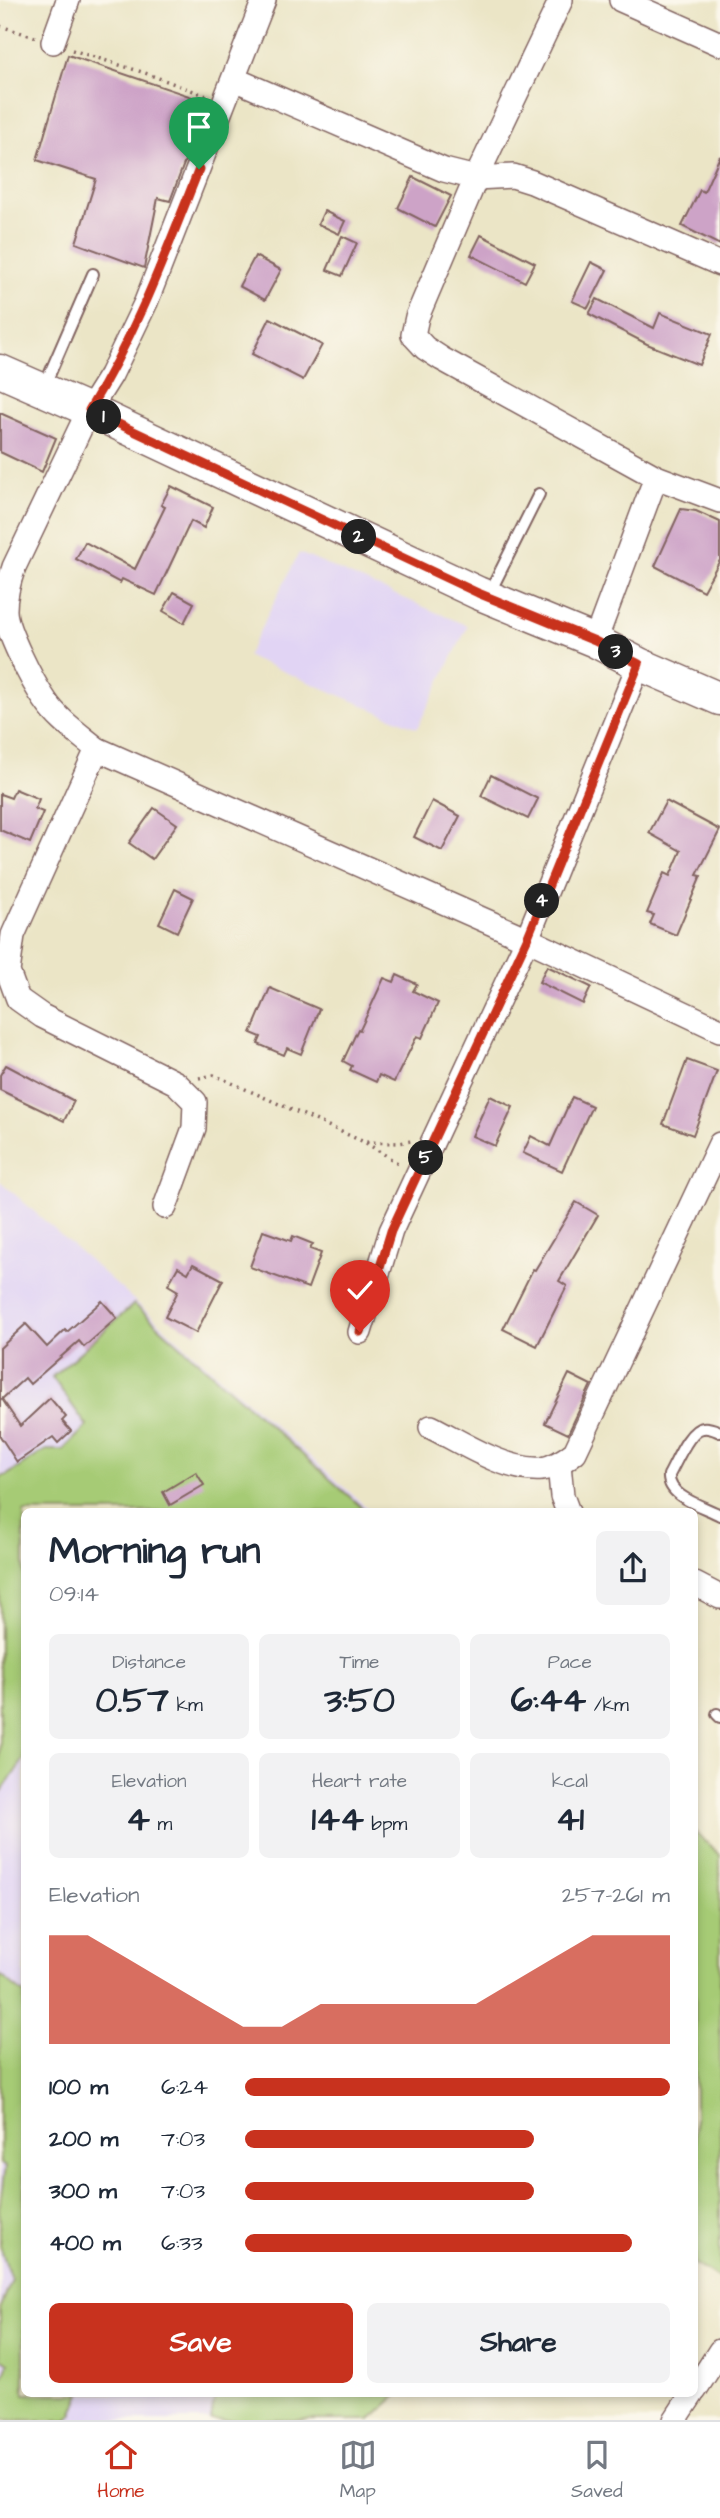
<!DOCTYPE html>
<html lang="en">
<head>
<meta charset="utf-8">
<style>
	body { margin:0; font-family:"Architects Daughter",sans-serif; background:#f2f2f3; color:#1f2937; height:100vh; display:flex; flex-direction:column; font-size:26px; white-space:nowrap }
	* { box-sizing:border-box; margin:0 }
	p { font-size:23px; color:#747a83 }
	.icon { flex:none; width:38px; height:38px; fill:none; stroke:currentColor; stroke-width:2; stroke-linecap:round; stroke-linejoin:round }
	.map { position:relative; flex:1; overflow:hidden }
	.details { position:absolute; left:21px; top:1508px; width:677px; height:889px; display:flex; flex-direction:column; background:#fff; border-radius:10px; box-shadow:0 4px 10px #0003 }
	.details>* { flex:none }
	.pin { position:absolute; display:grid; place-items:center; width:60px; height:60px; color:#fff; margin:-72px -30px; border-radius:50% 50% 50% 0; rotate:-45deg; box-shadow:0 0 7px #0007 }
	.pin .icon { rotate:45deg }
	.km { position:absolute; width:35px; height:35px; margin:-18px; border-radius:50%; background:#222; color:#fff; font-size:19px; line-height:35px; text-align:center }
	.round { display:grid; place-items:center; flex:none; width:74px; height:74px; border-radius:10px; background:#f2f2f3 }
	.headline { display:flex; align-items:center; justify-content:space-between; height:119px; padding:0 28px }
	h1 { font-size:38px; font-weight:700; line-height:52px }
	.stats { display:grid; grid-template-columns:repeat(3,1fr); gap:10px; height:119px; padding:7px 28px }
	.stats div { display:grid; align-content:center; border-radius:10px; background:#f2f2f3; text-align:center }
	.stats b { font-size:35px; font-weight:700 }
	.stats small { font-size:19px; font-weight:400 }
	.stats p { font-size:19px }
	.chart { height:196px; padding:14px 28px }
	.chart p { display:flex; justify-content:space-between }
	.chart svg { width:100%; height:126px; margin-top:7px; fill:#c8321e; opacity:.7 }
	.action { display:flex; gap:14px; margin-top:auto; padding:14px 28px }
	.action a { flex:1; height:80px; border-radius:10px; background:#c8321e; color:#fff; font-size:28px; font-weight:700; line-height:80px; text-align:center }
	.action a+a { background:#f2f2f3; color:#1f2937 }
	ul { padding:0 28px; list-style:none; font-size:23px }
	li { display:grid; grid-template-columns:112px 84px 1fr; align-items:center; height:52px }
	li i { height:18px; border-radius:9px; background:#c8321e }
	.dock { display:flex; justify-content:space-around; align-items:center; height:98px; border-top:2px solid #e0e1e3; background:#fff; font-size:19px; color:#747a83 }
	.dock a { display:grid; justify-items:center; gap:4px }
	.dock .selected { color:#c8321e }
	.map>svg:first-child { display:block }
	.built { fill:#e1d4f4 }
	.green { fill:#a6cb74; stroke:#787550; stroke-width:2 }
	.building { fill:#cda3c7 }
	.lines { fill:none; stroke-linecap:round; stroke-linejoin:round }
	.lane-casing { stroke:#826461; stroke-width:14 }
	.street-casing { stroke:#826461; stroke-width:26 }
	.secondary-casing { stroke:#826461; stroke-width:35 }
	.path { stroke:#826461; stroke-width:3.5; stroke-dasharray:2 5; stroke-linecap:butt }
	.lane { stroke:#fff; stroke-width:10 }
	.street { stroke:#fff; stroke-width:23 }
	.secondary { stroke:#fff; stroke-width:32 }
	.route-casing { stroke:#fff; stroke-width:14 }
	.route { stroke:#c8321e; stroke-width:9 }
</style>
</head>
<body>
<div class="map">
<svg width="720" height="2420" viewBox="0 0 720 2420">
	<rect width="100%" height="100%" fill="#fbf7ec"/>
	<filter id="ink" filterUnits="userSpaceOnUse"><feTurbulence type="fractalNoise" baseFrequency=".0143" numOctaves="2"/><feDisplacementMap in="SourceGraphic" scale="14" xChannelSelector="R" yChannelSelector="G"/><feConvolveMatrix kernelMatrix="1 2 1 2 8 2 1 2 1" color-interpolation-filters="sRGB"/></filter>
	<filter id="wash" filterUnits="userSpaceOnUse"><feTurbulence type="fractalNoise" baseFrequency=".00686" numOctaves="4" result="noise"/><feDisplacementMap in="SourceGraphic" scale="28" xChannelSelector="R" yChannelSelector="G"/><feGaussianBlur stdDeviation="1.57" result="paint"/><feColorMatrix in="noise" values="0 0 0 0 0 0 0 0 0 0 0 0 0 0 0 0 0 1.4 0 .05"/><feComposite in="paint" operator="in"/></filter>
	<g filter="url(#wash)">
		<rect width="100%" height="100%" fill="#ebe5c6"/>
		<g class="built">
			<path d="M299,553L468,626L417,728L247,656Z"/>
			<path d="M0,1181L372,1512H24V2394H397L370,2420H0Z"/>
		</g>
		<g class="green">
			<path d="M134,1304L367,1512H24V1759L0,1794V1477L7,1475L46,1450H63L87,1426L52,1377Z"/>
			<path d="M695,1832L720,1855V2279L695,2264Z"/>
			<path d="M0,1975L24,1994V2394H81L72,2415L67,2420H0V2387L9,2363L0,2358V2309L12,2280L0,2247V2203L5,2167L0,2164Z"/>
			<path d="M215,2394H399L370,2420H211Z"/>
		</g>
		<g id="blocks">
			<g class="building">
				<path d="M68,55L207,102L170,201L158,198L144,268L76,243L96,179L37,160Z"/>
				<path d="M720,156V245L682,226L700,190L704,192Z"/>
				<path d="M413,177L451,196L435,227L398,208Z"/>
				<path d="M324,211L345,221L339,234L318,224Z"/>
				<path d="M481,235L535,263L525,282L471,255Z"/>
				<path d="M342,236L357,243L342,276L327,270Z"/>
				<path d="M255,256L281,270L265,300L239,286Z"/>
				<path d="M591,262L607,270L588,308L572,301Z"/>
				<path d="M597,299L654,328L660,313L712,334L699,365L647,344L589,314Z"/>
				<path d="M270,318L322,345L303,380L252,354Z"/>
				<path d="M0,413L56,438L42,472L0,452Z"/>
				<path d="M171,486L213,507L204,528L191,521L156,595L122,579L120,583L76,559L85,542L135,569L165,507L161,505Z"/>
				<path d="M681,509L696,511L720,522V560L703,591L655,566Z"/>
				<path d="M174,592L194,603L184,623L163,611Z"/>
				<path d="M491,775L538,799L528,819L481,796Z"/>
				<path d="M15,789L39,799L35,809L43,812L30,843L0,830V794L11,798Z"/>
				<path d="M432,801L460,816L442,851L414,837Z"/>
				<path d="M666,801L720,830L697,875L701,876L676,935L650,924L654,915L647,913L664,873L670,876L681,851L649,833Z"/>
				<path d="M154,808L177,824L152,859L129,843Z"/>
				<path d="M175,889L193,898L177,932L159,923Z"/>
				<path d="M547,966L591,987L583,1004L539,982Z"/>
				<path d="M397,975L417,984L413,991L438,1003L422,1038L417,1036L394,1082L379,1075L376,1082L350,1070L352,1066L343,1061L358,1029L360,1030L384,978L394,982Z"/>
				<path d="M270,988L319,1009L301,1054L287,1048L284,1055L258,1044L261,1037L251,1033Z"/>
				<path d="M687,1060L717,1071L693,1135L663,1124Z"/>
				<path d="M6,1065L74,1101L64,1121L0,1090V1075Z"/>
				<path d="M490,1096L513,1107L495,1146L472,1136Z"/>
				<path d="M572,1097L592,1106L562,1171L523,1153L531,1136L550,1146Z"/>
				<path d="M576,1202L598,1215L559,1281L567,1286L537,1346L503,1329L533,1269L535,1270Z"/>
				<path d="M263,1231L291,1241L293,1236L313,1244L310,1249L321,1253L308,1288L250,1267Z"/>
				<path d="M193,1264L223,1280L196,1333L165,1317L178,1291L168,1285L178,1267L188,1273Z"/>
				<path d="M102,1301L117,1318L84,1347L79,1341L30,1384L25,1378L2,1399L20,1426L50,1398L66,1417L62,1421L71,1431L58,1443L53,1437L17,1462L0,1436V1348L26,1324L47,1347L65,1330L67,1332Z"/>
				<path d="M569,1374L591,1385L568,1434L545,1423Z"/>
				<path d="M196,1472L204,1485L170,1505L163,1492Z"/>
			</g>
		</g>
	</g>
	<g filter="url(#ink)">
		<use href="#blocks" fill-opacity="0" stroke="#826461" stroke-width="2"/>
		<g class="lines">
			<defs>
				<g id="lane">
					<path d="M44,387L93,274"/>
					<path d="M489,594L539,494"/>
					<path d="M720,1432C715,1430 709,1427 703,1428C689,1429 676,1463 669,1475C667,1497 703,1506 720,1515"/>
					<path d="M717,1714L720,1717"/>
				</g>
				<g id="street">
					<path d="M264,0L146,302L111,375L89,410L14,567C9,581 5,595 5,610C5,629 33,683 45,700C58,720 79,734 97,749L527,939L720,1030"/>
					<path d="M561,0L476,178L417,317L413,335L425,348L442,359L656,477L720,501"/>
					<path d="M621,0L720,44"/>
					<path d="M53,42L68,0"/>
					<path d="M234,79L444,170L476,178L513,176L532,182L720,264"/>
					<path d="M595,641L656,477"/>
					<path d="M97,749L13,935L8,972L18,999L42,1016L176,1083L195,1102L194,1128L165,1207"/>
					<path d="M360,1332L391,1231L527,939L639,664"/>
					<path d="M431,1427C461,1442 506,1472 542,1469C555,1467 565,1460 575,1452L720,1144"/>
					<path d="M559,1464L562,1496L568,1512"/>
					<path d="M695,1584L720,1597"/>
					<path d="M695,2390L720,2351"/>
					<path d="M675,2420L692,2394"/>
				</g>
				<path id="secondary" d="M0,371L89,410L478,593L595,641L639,664L720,699"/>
			</defs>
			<use href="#lane" class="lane-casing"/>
			<use href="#street" class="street-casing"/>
			<use href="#secondary" class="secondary-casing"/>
			<g class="path">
				<path d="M0,26L35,37"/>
				<path d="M72,50L145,73L207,96"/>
				<path d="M199,1078L214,1075L364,1142L399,1143L411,1141"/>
				<path d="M366,1143L401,1165"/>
			</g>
			<use href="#lane" class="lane"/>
			<use href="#street" class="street"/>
			<use href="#secondary" class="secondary"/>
		</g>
	</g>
	<g class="lines" filter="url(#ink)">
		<defs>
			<path id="route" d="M199,169C166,252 136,334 89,410L478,593L595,641L639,664L527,939L391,1231L360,1332"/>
		</defs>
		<use href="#route" class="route-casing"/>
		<use href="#route" class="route"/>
	</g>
</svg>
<div class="pin" style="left:199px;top:169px;background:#1e9e55"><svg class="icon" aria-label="arrive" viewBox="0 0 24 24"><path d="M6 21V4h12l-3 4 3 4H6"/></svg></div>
<div class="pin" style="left:360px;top:1332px;background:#d93025"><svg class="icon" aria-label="check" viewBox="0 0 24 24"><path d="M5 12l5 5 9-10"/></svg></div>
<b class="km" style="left:104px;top:417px">1</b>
<b class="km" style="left:359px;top:537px">2</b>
<b class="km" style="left:616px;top:652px">3</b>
<b class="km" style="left:542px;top:901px">4</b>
<b class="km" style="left:426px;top:1158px">5</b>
<section class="details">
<div class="headline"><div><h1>Morning run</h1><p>09:14</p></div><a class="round"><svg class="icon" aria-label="share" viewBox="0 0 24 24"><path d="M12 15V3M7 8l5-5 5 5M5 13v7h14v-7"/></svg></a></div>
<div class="stats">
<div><p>Distance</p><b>0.57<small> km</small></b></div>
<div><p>Time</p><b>3:50</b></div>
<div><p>Pace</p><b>6:44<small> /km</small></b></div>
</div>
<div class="stats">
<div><p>Elevation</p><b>4<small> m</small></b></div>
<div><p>Heart rate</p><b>144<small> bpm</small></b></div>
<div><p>kcal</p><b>41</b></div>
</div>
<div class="chart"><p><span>Elevation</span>257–261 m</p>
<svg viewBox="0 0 160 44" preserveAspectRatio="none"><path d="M0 44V6L10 6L20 14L30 22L40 30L50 38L60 38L70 30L80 30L90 30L100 30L110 30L120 22L130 14L140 6L150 6L160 6V44z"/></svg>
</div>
<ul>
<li><b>100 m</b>6:24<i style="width:100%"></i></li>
<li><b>200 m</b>7:03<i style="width:68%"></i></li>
<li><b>300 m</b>7:03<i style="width:68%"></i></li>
<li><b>400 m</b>6:33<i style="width:91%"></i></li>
</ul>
<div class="action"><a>Save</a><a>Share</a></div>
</section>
</div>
<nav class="dock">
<a class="selected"><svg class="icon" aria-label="home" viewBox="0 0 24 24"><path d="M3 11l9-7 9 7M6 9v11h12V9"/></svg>Home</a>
<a><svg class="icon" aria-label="map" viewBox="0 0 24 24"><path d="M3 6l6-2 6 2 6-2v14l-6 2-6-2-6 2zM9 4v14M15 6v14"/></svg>Map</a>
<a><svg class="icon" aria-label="saved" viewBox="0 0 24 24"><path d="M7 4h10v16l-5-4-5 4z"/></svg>Saved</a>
</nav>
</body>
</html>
